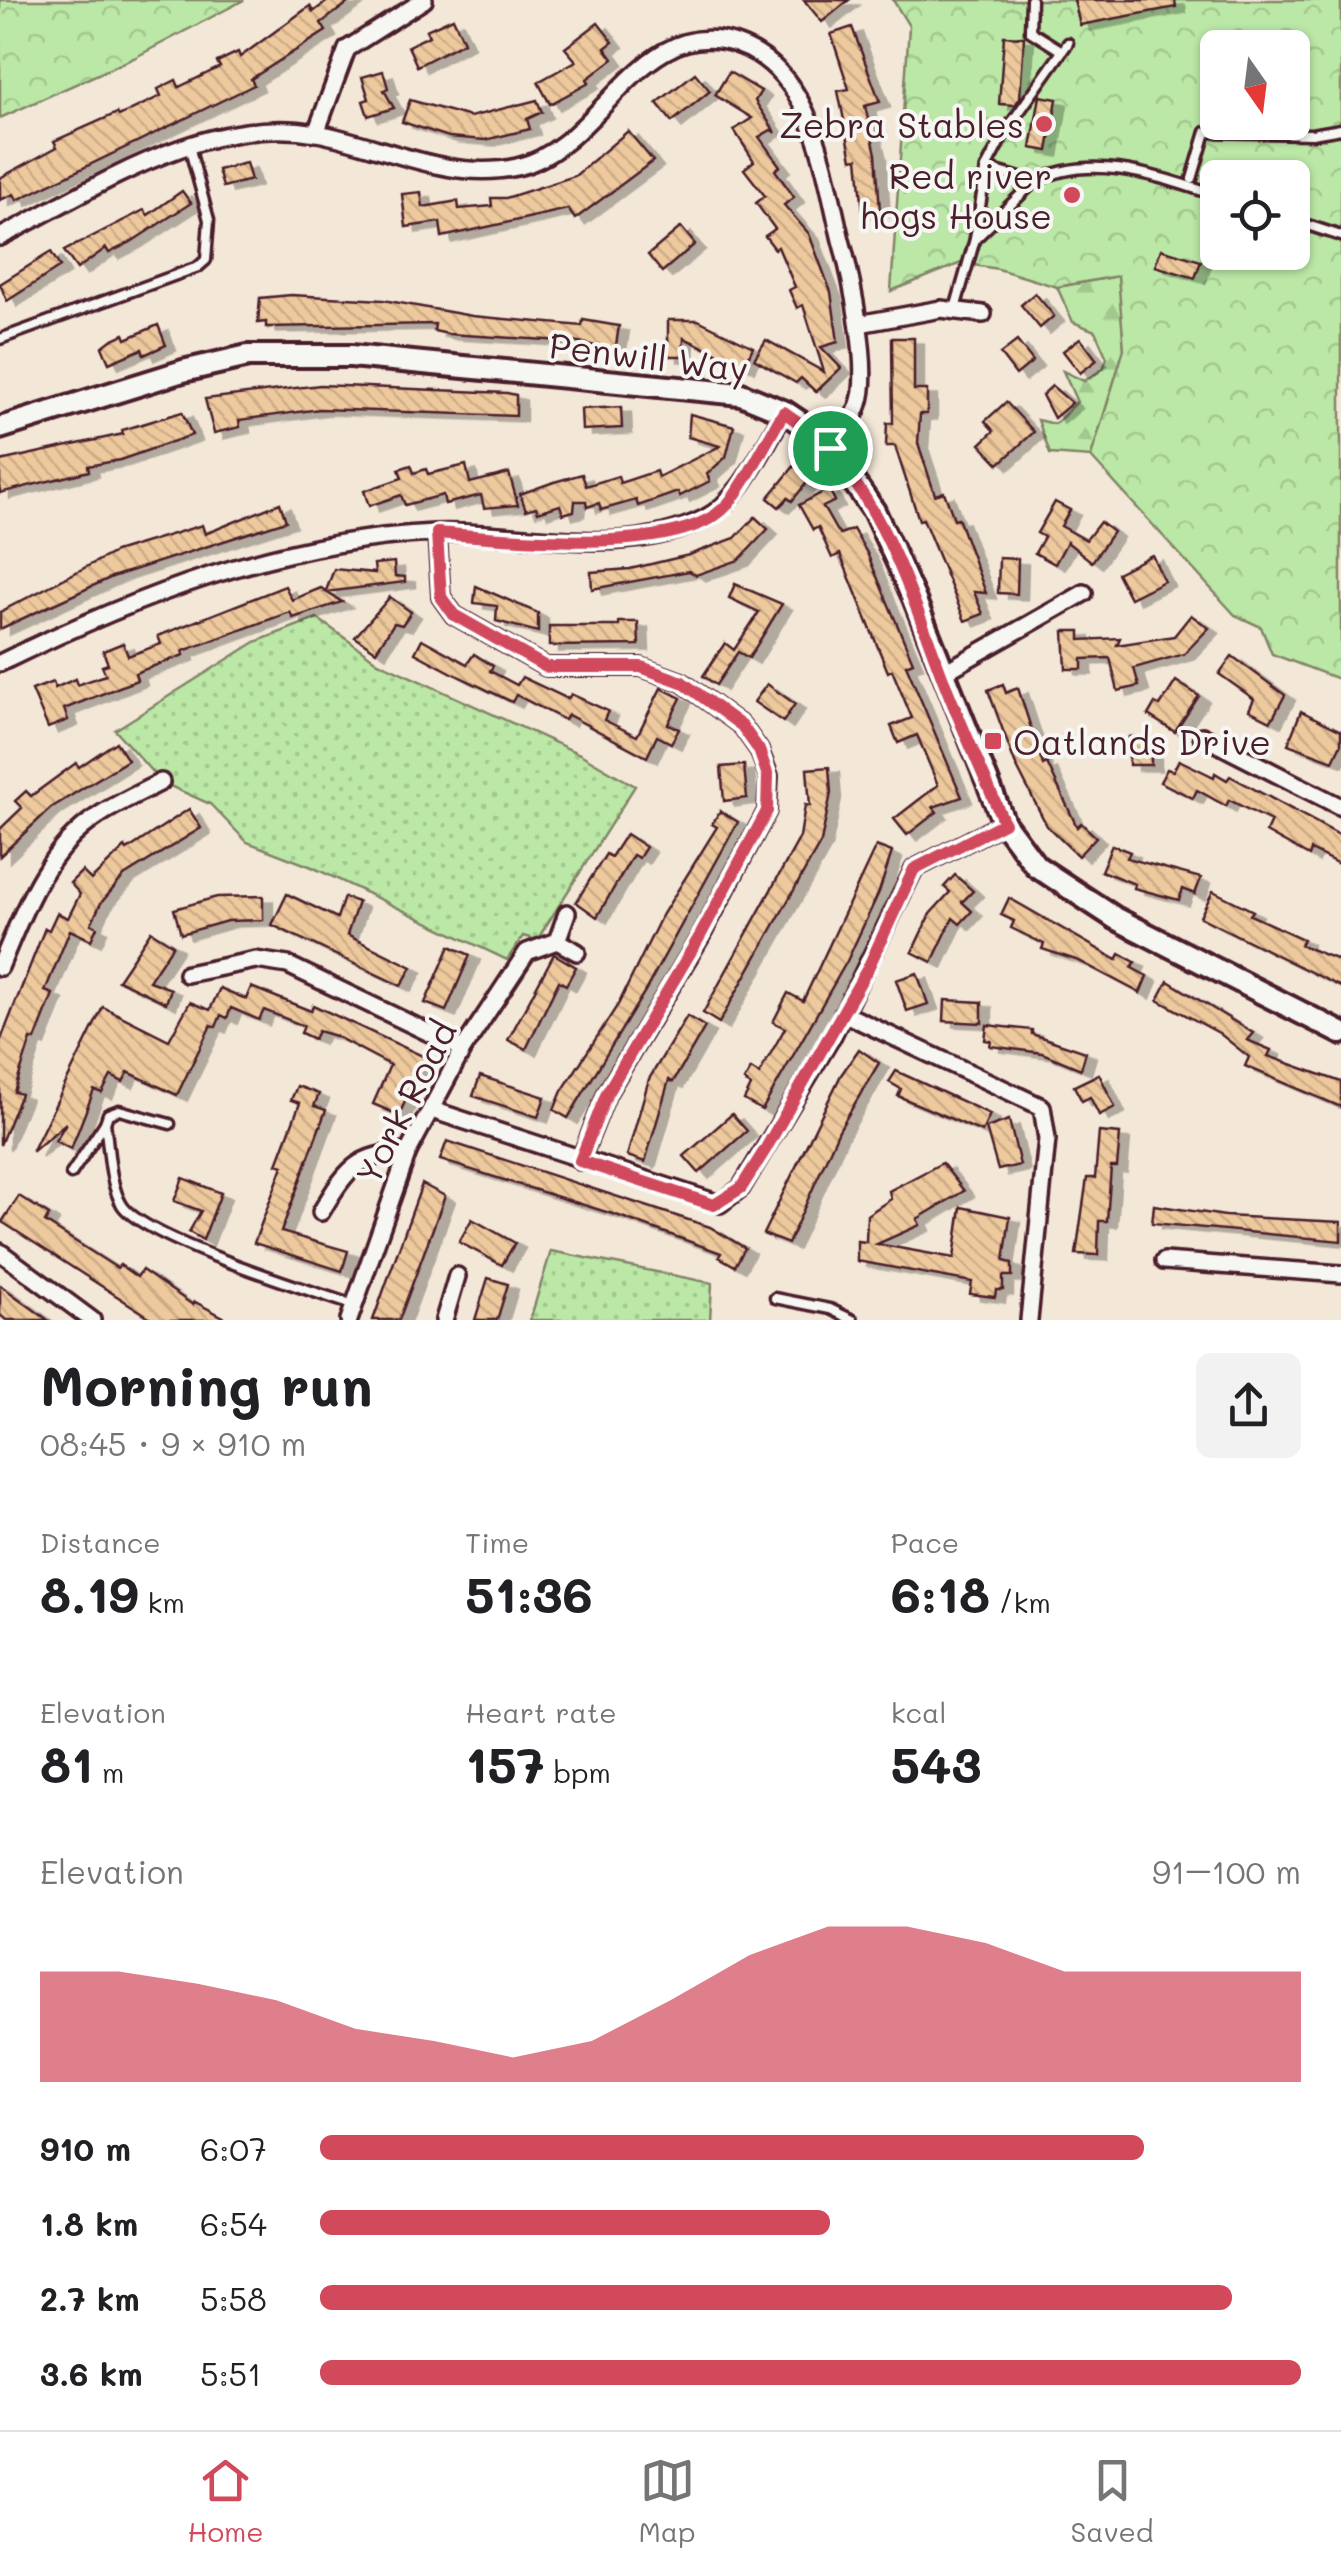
<!DOCTYPE html>
<html lang="en">
<head>
<meta charset="utf-8">
<style>
	body { margin:0; font-family:Mali,sans-serif; background:#f2f2f2; color:#202124; height:100vh; display:flex; flex-direction:column; font-size:38px; white-space:nowrap }
	* { box-sizing:border-box; margin:0 }
	p { font-size:32px; color:#757577 }
	.icon { flex:none; width:55px; height:55px; fill:none; stroke:currentColor; stroke-width:2; stroke-linecap:round; stroke-linejoin:round }
	.map { position:relative; height:1320px; overflow:hidden }
	.panel { display:flex; flex-direction:column; background:#fff; flex:1 }
	.panel>* { flex:none }
	.needle { width:65px; rotate:166deg }
	.tools { position:absolute; left:1200px; top:30px; display:grid; gap:20px }
	.tools a { display:grid; place-items:center; width:110px; height:110px; border-radius:15px; background:#fff; box-shadow:0 2px 8px #0004; font-size:50px }
	.pin { position:absolute; display:grid; place-items:center; width:85px; height:85px; color:#fff; margin:-42px; border:5px solid #fff; border-radius:50%; box-shadow:0 2px 10px #0007 }
	.round { display:grid; place-items:center; flex:none; width:105px; height:105px; border-radius:15px; background:#f2f2f2 }
	.summary { display:flex; align-items:center; justify-content:space-between; height:170px; padding:0 40px }
	h1 { font-size:55px; font-weight:700; line-height:75px }
	.figures { display:grid; grid-template-columns:repeat(3,1fr); gap:15px; height:170px; padding:10px 40px }
	.figures div { display:grid; align-content:center }
	.figures b { font-size:50px; font-weight:700 }
	.figures small { font-size:28px; font-weight:400 }
	.figures p { font-size:28px }
	.chart { height:280px; padding:20px 40px }
	.chart p { display:flex; justify-content:space-between }
	.chart svg { width:100%; height:180px; margin-top:10px; fill:#d1495b; opacity:.7 }
	ul { padding:0 40px; list-style:none; font-size:32px }
	li { display:grid; grid-template-columns:160px 120px 1fr; align-items:center; height:75px }
	li i { height:25px; border-radius:12px; background:#d1495b }
	.menu { display:flex; justify-content:space-around; align-items:center; height:140px; border-top:2px solid #e0e0e0; background:#fff; font-size:28px; color:#757577 }
	.menu a { display:grid; justify-items:center; gap:5px }
	.menu .selected { color:#d1495b }
	.map>svg:first-child { display:block }
	.grass { fill:url(#grass-dots); stroke:#828468; stroke-width:2.5 }
	.forest { fill:url(#forest-firs); stroke:#828468; stroke-width:2.5 }
	.park { fill:url(#park-crowns); stroke:#828468; stroke-width:2.5; fill-rule:evenodd }
	.building { fill:url(#building-back-hatch); stroke:#4a1f2b; stroke-width:2.5; filter:url(#shadow) }
	.lines { fill:none; stroke-linecap:round; stroke-linejoin:round }
	.service-casing { stroke:#4a1f2b; stroke-width:15 }
	.minor-casing { stroke:#4a1f2b; stroke-width:22 }
	.tertiary-casing { stroke:#4a1f2b; stroke-width:28 }
	.service { stroke:#f6f6f2; stroke-width:8 }
	.minor { stroke:#f6f6f2; stroke-width:15 }
	.tertiary { stroke:#f6f6f2; stroke-width:20 }
	.route-casing { stroke:#fff; stroke-width:20 }
	.route { stroke:#d1495b; stroke-width:12 }
	.poi-dot { fill:#d1495b; stroke:#f6f6f2; stroke-width:4 }
	.labels { text-anchor:middle; dominant-baseline:central; stroke-width:8; stroke-linejoin:round; paint-order:stroke }
	.poi-label { font-size:35px; fill:#4a1f2b; stroke:#f6f6f2; text-anchor:end }
	.street-label { font-size:35px; fill:#4a1f2b; stroke:#f6f6f2 }
</style>
</head>
<body>
<div class="map">
<svg width="1341" height="1320" viewBox="0 0 1341 1320">
	<defs>
		<pattern id="grass-dots" width="8" height="8" patternUnits="userSpaceOnUse" patternTransform="scale(2.5)"><rect width="8" height="8" fill="#bbe8a6"/><path d="M2 2h.1M6 6h.1" fill="none" stroke="#a2c78f" stroke-width="1.8" stroke-linecap="round"/></pattern>
		<pattern id="forest-firs" width="22" height="20" patternUnits="userSpaceOnUse" patternTransform="scale(2.5)"><rect width="22" height="20" fill="#bbe8a6"/><path d="M5 1l3.5 6h-7zM16 11l3.5 6h-7z" fill="#a2c78f"/></pattern>
		<pattern id="park-crowns" width="20" height="18" patternUnits="userSpaceOnUse" patternTransform="scale(2.5)"><rect width="20" height="18" fill="#bbe8a6"/><path d="M2 6a3 3 0 1 1 6 0M12 15a3 3 0 1 1 6 0" fill="none" stroke="#a2c78f"/></pattern>
		<pattern id="building-back-hatch" width="6" height="6" patternUnits="userSpaceOnUse" patternTransform="scale(2.5)"><rect width="6" height="6" fill="#edc99d"/><path d="M-1 5l2 2M0 0l6 6M5-1l2 2" fill="none" stroke="#cdac87"/></pattern>
		<filter id="shadow"><feDropShadow dx="10" dy="5.5" stdDeviation="0" flood-color="#0004"/></filter>
	</defs>
	<rect width="100%" height="100%" fill="#f3e8d8"/>
	<filter id="ink" filterUnits="userSpaceOnUse"><feTurbulence type="fractalNoise" baseFrequency=".01" numOctaves="2"/><feDisplacementMap in="SourceGraphic" scale="20" xChannelSelector="R" yChannelSelector="G"/><feConvolveMatrix kernelMatrix="1 2 1 2 8 2 1 2 1" color-interpolation-filters="sRGB"/></filter>
	<g filter="url(#ink)">
		<g class="grass">
			<path d="M317,618L378,662L580,754L635,786L537,940L523,936L507,960L312,867L247,842L210,804L161,782L115,730L255,642Z"/>
			<path d="M551,1251L712,1283L710,1320H530Z"/>
		</g>
		<path class="forest" d="M1119,276L1124,349L1091,457L1050,454L1038,420L1055,424L1077,402L1063,371L1084,381L1103,369L1107,358L1095,331L1073,322L1057,287Z"/>
		<g class="park">
			<path d="M0,0H244L134,58L0,118Z"/>
			<path d="M893,0H1341V680L1272,654L1261,627L1235,615L1091,457L1124,349L1118,276L1057,287L998,269L961,263L891,291L909,26ZM1218,48H1292V122H1218ZM1218,178H1292V252H1218Z"/>
		</g>
		<g class="building">
			<path d="M329,0H352L321,23L326,31L251,79L254,85L17,200L14,194L0,200V178L57,147L54,141L117,113L119,116L161,96L158,89L176,80L179,87L220,67L217,62L238,52L240,57L310,6L313,12Z"/>
			<path d="M804,0H849L822,22Z"/>
			<path d="M1074,0H1175L1176,7L1080,25Z"/>
			<path d="M453,18L464,42L417,66L408,46L429,36L426,30Z"/>
			<path d="M598,23L613,42L605,48L613,59L587,79L589,83L550,104L538,82L576,61L565,48Z"/>
			<path d="M852,27L880,102L865,106L876,154L880,211L863,213L858,158L852,159L838,91L849,89L831,34Z"/>
			<path d="M1004,36L1024,37L1020,98L1015,105L999,104Z"/>
			<path d="M383,71L388,88L384,90L394,108L368,116L363,101L369,99L362,77Z"/>
			<path d="M729,72L761,91L755,101L776,133L771,130L759,137L780,166L775,170L794,197L784,205L809,234L831,292L838,342L821,347L841,368L816,392L801,378L796,383L754,359L766,340L824,372L803,305L797,308L789,290L795,287L778,247L775,249L765,236L775,229L756,203L765,196L744,169L754,161L734,130L752,118L715,95Z"/>
			<path d="M695,73L710,91L672,122L657,103Z"/>
			<path d="M1040,96L1057,99L1048,151L1031,148Z"/>
			<path d="M410,100L470,117L537,100L542,112L527,119L530,129L485,140L449,137L402,122Z"/>
			<path d="M628,131L653,161L575,219L568,209L442,237L440,222L406,227L402,194L421,192L423,207L458,201L459,209L492,206L491,198H506L575,176Z"/>
			<path d="M246,163L251,180L223,187L218,170Z"/>
			<path d="M182,191L191,203L131,242L109,253L106,248L77,269L64,251L144,210L148,215Z"/>
			<path d="M681,227L695,244L662,272L648,255Z"/>
			<path d="M1161,249L1201,261L1195,278L1155,266Z"/>
			<path d="M51,252L60,267L7,301L0,284Z"/>
			<path d="M1035,293L1054,316L1040,328L1021,305Z"/>
			<path d="M291,295L383,300L472,316L582,326L583,320L619,326L615,351L579,342L448,334L434,331L435,324L266,327V322L258,323L260,298Z"/>
			<path d="M668,320H698L753,347L744,366L684,338L683,356H668Z"/>
			<path d="M158,325L166,345L144,355L142,349L109,363L102,347L111,340L124,334L126,339Z"/>
			<path d="M892,338H914V390H927V414H920L918,443L935,495L944,492L954,519L958,518L986,593L974,592L983,614L965,621L923,519L919,520L895,446H886L887,423H893Z"/>
			<path d="M1080,338L1097,360L1080,373L1063,351Z"/>
			<path d="M1017,341L1033,361L1016,375L1000,354Z"/>
			<path d="M320,385L507,393L516,395V416L320,409L239,420L240,427L214,433L205,399Z"/>
			<path d="M1052,386L1072,403L1054,418L1042,395Z"/>
			<path d="M1006,402L1034,432L999,464L980,444L994,431L985,421Z"/>
			<path d="M621,407L622,428L582,430L581,409Z"/>
			<path d="M182,412L192,435L120,460L88,466L89,471L0,493V461L123,434L122,430Z"/>
			<path d="M690,414L734,426L726,457L707,474L710,481L680,496L678,492L638,506L636,500L601,510L599,503L587,507L586,501H575L574,511L563,514L560,505L538,512L536,507L526,510L520,494L554,482L582,474L586,486L618,476L620,483L656,471L658,477L720,446L688,437Z"/>
			<path d="M800,459L816,471L792,501L788,498L779,507L768,498Z"/>
			<path d="M411,465L414,473L426,469L428,474L466,465L470,483L509,473L518,505L484,508L481,495L445,504L443,495L405,505L401,495L369,506L364,491L402,478L399,469Z"/>
			<path d="M829,489L835,501L823,507L836,530L840,534L853,529L867,553L913,662L906,665L962,797L933,807L937,812L907,835L894,819L938,785L917,735L898,743L891,726L912,718L892,670L888,672L840,554L832,558L818,527L813,530L799,505Z"/>
			<path d="M1055,502L1070,510L1061,526L1086,540L1100,522L1113,532L1092,562L1067,542L1055,564L1035,553L1044,537L1037,533Z"/>
			<path d="M280,503L286,521L112,577L0,629V612L115,552L202,525L205,534Z"/>
			<path d="M755,517L768,529L739,560L696,575L689,571L592,589L591,572L630,569L689,555L735,538Z"/>
			<path d="M1152,555L1164,581L1130,598L1117,573Z"/>
			<path d="M999,558L1018,559L1017,594L998,593Z"/>
			<path d="M394,562L395,576L405,577V582L326,592L342,602L293,618L290,612L183,651L184,655L135,673L137,680L64,709L68,720L48,728L32,690L53,682L55,688L75,679L77,685L106,675L102,666L108,664L103,651L123,643L128,656L161,644L158,636L285,586L292,600L321,588L326,591L334,569L375,573L374,564Z"/>
			<path d="M735,584L782,604L749,658L738,652L716,685L703,676L725,643L734,650L759,612L729,598Z"/>
			<path d="M476,586L538,613V632L496,621L497,606L474,603Z"/>
			<path d="M390,597L411,612L402,625L394,623L376,651L355,637Z"/>
			<path d="M1191,615L1209,628L1184,654L1134,668L1139,686L1118,691L1110,658L1082,659V669H1066L1064,631H1080V640L1120,638L1117,645L1174,636Z"/>
			<path d="M619,622H638L639,645L549,646V626H619Z"/>
			<path d="M422,639L467,664L474,654L493,666L490,671L517,685L522,677L568,699L571,694L608,711L604,720L637,736L661,688L681,698L668,724L679,729L671,743L657,736L647,757L568,715L565,720L516,695L512,702L460,677L415,653Z"/>
			<path d="M1232,656L1285,695L1271,721L1249,710L1254,699L1219,674Z"/>
			<path d="M1176,681L1199,696L1175,732L1148,715L1155,703L1160,706Z"/>
			<path d="M767,684L795,704L783,722L754,702Z"/>
			<path d="M1003,684L1006,693L1018,688L1043,765L1047,763L1077,827L1081,823L1096,837L1078,856L1047,826L1015,763L988,690Z"/>
			<path d="M1301,711L1341,731V744L1333,761L1288,744Z"/>
			<path d="M1151,736V765H1129V737Z"/>
			<path d="M116,742L128,760L51,808L0,856V829L22,808L15,801L26,791L31,796L76,763L79,767Z"/>
			<path d="M1179,760L1214,777L1215,773L1227,780L1230,776L1341,836V865L1311,850L1309,856L1266,832L1271,821L1229,800L1226,806L1197,790L1193,798L1160,782L1167,769L1173,771Z"/>
			<path d="M744,765L747,798L724,801L721,767Z"/>
			<path d="M829,767L831,793L821,842L719,1023L703,1013L800,837L805,805L810,806L807,769Z"/>
			<path d="M189,809L201,828L124,876L101,903L91,924L97,927L91,940L70,930L45,991L53,994L35,1040L31,1039L14,1092L21,1094L0,1145V1042L45,928L49,930L57,913L68,918L80,894L70,883L82,871L91,880L125,847L127,850Z"/>
			<path d="M720,811L738,822L645,991L568,1118L554,1110L562,1091L619,1003L661,917L717,827L712,824Z"/>
			<path d="M626,834L646,847L639,858L633,855L597,917L576,902L606,854L611,857Z"/>
			<path d="M1112,845L1130,852L1127,858L1201,878L1195,894L1183,889L1179,900L1134,888L1135,884L1101,871Z"/>
			<path d="M876,846L892,852L879,892L847,961L762,1110L744,1100L751,1086L744,1081L751,1069L759,1074L785,1028L773,1022L788,993L803,1001Z"/>
			<path d="M955,875L973,891L962,902L972,911L960,924L953,918L932,962L912,952L930,914L950,892L944,887Z"/>
			<path d="M1213,891L1253,911L1250,915L1303,939L1300,945L1341,961V987L1200,917Z"/>
			<path d="M287,894L337,918L344,897L358,902L347,935L412,967L401,986L272,925Z"/>
			<path d="M263,896V920L227,921L181,934L174,909L217,897Z"/>
			<path d="M1009,898L1117,960L1120,954L1135,962L1132,968L1147,976L1140,993L1079,961L1042,949L1044,944L1011,928L1014,921L1001,915Z"/>
			<path d="M151,931L173,945L149,981L171,989L166,1003L118,980Z"/>
			<path d="M450,946L470,955L446,1011L425,1003Z"/>
			<path d="M554,954L576,967L566,985L559,981L526,1049L508,1040Z"/>
			<path d="M917,973L928,1004L907,1011L896,980Z"/>
			<path d="M1168,981L1253,1033L1247,1040L1271,1050L1268,1056L1341,1082V1107L1245,1066L1249,1057L1219,1033L1158,1000Z"/>
			<path d="M251,987L311,1011L313,1005L425,1057L399,1115L373,1104L390,1065L335,1036L318,1031L314,1039L301,1033L304,1026L264,1010L259,1020L231,1008L227,1018L221,1015L216,1027L211,1025L177,1095L128,1072L123,1082L111,1076L102,1093L94,1090L71,1149L55,1141L66,1123L32,1152L103,1007L169,1040L190,1002L210,1010L220,988L246,999Z"/>
			<path d="M945,1000L982,1002V1023L944,1021Z"/>
			<path d="M687,1016L705,1027L673,1082L669,1080L645,1162L627,1156L649,1079Z"/>
			<path d="M987,1025L1032,1030V1034L1086,1052L1081,1069L1042,1053L990,1046L991,1041L985,1040Z"/>
			<path d="M859,1049L879,1063L839,1130L788,1244L763,1234L841,1075Z"/>
			<path d="M896,1071L990,1114L982,1132L898,1096L901,1089L889,1082Z"/>
			<path d="M1099,1074L1115,1107L1099,1115L1090,1097L1082,1101L1074,1086Z"/>
			<path d="M480,1076L545,1097L538,1117L473,1096Z"/>
			<path d="M297,1086L319,1094L314,1106L326,1110L281,1232L348,1251L342,1271L254,1243L283,1166L277,1164L300,1103L291,1100Z"/>
			<path d="M732,1114L747,1131L699,1173L684,1156Z"/>
			<path d="M1009,1120L1020,1165L998,1170L986,1128Z"/>
			<path d="M1099,1132L1120,1134L1117,1167H1111L1107,1221H1099L1098,1255L1076,1254L1087,1178H1095Z"/>
			<path d="M447,1141L710,1227L745,1248L735,1266L719,1257L721,1253L619,1216L440,1160Z"/>
			<path d="M942,1163L964,1191L917,1219L920,1225L877,1244L954,1258L961,1207L1010,1217L1004,1261L1012,1263V1276H1003V1290H996L995,1297L970,1294L972,1282L857,1261V1241L866,1242L867,1215L891,1199L889,1191Z"/>
			<path d="M183,1178L221,1193L203,1240L189,1232L201,1211L174,1201Z"/>
			<path d="M422,1184L445,1196L399,1320H373Z"/>
			<path d="M19,1196L49,1215L45,1222L117,1268L120,1265L137,1277L142,1270L193,1305L195,1302L229,1320H154L2,1222Z"/>
			<path d="M1154,1205L1225,1216L1341,1222V1241L1152,1223Z"/>
			<path d="M472,1219L515,1243L502,1265L459,1242Z"/>
			<path d="M488,1278L508,1284L497,1320H475Z"/>
			<path d="M0,1285L48,1320H6L0,1315Z"/>
		</g>
		<g class="lines">
			<defs>
				<g id="service">
					<path d="M1031,0L1030,31L1062,51"/>
					<path d="M986,168L1034,182C1092,151 1159,177 1218,196"/>
					<path d="M1192,179L1206,132L1312,134L1341,129"/>
					<path d="M1034,182L975,239L986,168L1005,132L1068,43"/>
					<path d="M1292,220L1341,236"/>
					<path d="M955,309L975,239"/>
					<path d="M0,339L198,267L206,260L209,220L189,146"/>
					<path d="M170,1124L119,1110L108,1114L105,1123C109,1148 109,1183 122,1205C144,1239 309,1290 353,1305"/>
					<path d="M71,1174L105,1123"/>
					<path d="M775,1298L830,1309L853,1320"/>
				</g>
				<g id="minor">
					<path d="M316,133L347,49L424,0"/>
					<path d="M0,237C96,188 205,113 317,133C383,145 448,182 517,167C600,150 639,12 736,44C814,70 824,171 841,240C851,276 871,370 859,404C854,420 841,435 830,448"/>
					<path d="M859,324L941,309L983,314"/>
					<path d="M437,533L441,597L454,615L546,667H641L682,682L742,726L759,750L769,776L767,811L701,936L607,1093L580,1161"/>
					<path d="M0,663C137,596 280,540 434,533C523,529 618,561 704,519C741,501 763,446 785,412"/>
					<path d="M943,673L1084,593"/>
					<path d="M1202,736L1341,807"/>
					<path d="M557,941L577,952"/>
					<path d="M0,967C23,912 45,850 98,816C117,803 140,793 161,782"/>
					<path d="M187,974L256,960L288,965L463,1049"/>
					<path d="M843,1013L1042,1107L1047,1139L1029,1320"/>
					<path d="M432,1110L720,1204L741,1188L833,1035L914,869L1004,823"/>
					<path d="M321,1212C347,1169 356,1154 408,1152"/>
					<path d="M0,1252L92,1320"/>
					<path d="M1164,1261L1341,1274"/>
					<path d="M349,1320L408,1152L463,1049L527,952L557,941L567,913"/>
					<path d="M444,1320L457,1276"/>
				</g>
				<path id="tertiary" d="M0,428L183,371L248,356H351L741,394L785,412L812,430L830,448L874,511L914,598L1004,823L1036,866L1115,918L1341,1033"/>
			</defs>
			<use href="#service" class="service-casing"/>
			<use href="#minor" class="minor-casing"/>
			<use href="#tertiary" class="tertiary-casing"/>
			<use href="#service" class="service"/>
			<use href="#minor" class="minor"/>
			<use href="#tertiary" class="tertiary"/>
		</g>
	</g>
	<g class="lines" filter="url(#ink)">
		<defs>
			<path id="route" d="M784,412C879,475 908,590 947,689C965,734 985,778 1004,823L914,869L868,968L765,1150L741,1188L714,1205L580,1161L607,1093L700,936L767,811L768,776L759,750L742,726L682,682L641,667H546L454,615L441,597L437,533C504,538 671,557 723,509C742,492 769,436 784,412Z"/>
		</defs>
		<use href="#route" class="route-casing"/>
		<use href="#route" class="route"/>
	</g>
	<g class="poi-dot">
		<circle cx="1044" cy="124" r="10"/>
		<circle cx="1072" cy="195" r="10"/>
		<rect x="983" y="731" width="20" height="20" rx="5"/>
	</g>
	<g class="labels">
		<g class="poi-label">
			<text x="1024" y="124">Zebra Stables</text>
			<text x="1052" y="175">Red river<tspan x="1052" dy="40">hogs House</tspan></text>
			<text x="1013" y="741" text-anchor="start">Oatlands Drive</text>
		</g>
		<g class="street-label">
			<text transform="translate(649 356) rotate(7)">Penwill Way</text>
			<text transform="translate(405 1102) rotate(-63)">York Road</text>
		</g>
	</g>
</svg>
<div class="tools">
<a><svg class="needle" viewBox="-14 -14 28 28"><path d="M0-13l5 13h-10z" fill="#e53935"/><path d="M0 13l5-13h-10z" fill="#757577"/></svg></a>
<a><svg class="icon" aria-label="locate" viewBox="0 0 24 24"><circle cx="12" cy="12" r="6"/><path d="M12 2v4M12 18v4M2 12h4M18 12h4"/></svg></a>
</div>
<div class="pin" style="left:830px;top:448px;background:#1e9e55"><svg class="icon" aria-label="arrive" viewBox="0 0 24 24"><path d="M6 21V4h12l-3 4 3 4H6"/></svg></div>
</div>
<section class="panel">
<div class="summary"><div><h1>Morning run</h1><p>08:45 · 9 × 910 m</p></div><a class="round"><svg class="icon" aria-label="share" viewBox="0 0 24 24"><path d="M12 15V3M7 8l5-5 5 5M5 13v7h14v-7"/></svg></a></div>
<div class="figures">
<div><p>Distance</p><b>8.19<small> km</small></b></div>
<div><p>Time</p><b>51:36</b></div>
<div><p>Pace</p><b>6:18<small> /km</small></b></div>
</div>
<div class="figures">
<div><p>Elevation</p><b>81<small> m</small></b></div>
<div><p>Heart rate</p><b>157<small> bpm</small></b></div>
<div><p>kcal</p><b>543</b></div>
</div>
<div class="chart"><p><span>Elevation</span>91–100 m</p>
<svg viewBox="0 0 160 44" preserveAspectRatio="none"><path d="M0 44V17L10 17L20 20L30 24L40 31L50 34L60 38L70 34L80 24L90 13L100 6L110 6L120 10L130 17L140 17L150 17L160 17V44z"/></svg>
</div>
<ul>
<li><b>910 m</b>6:07<i style="width:84%"></i></li>
<li><b>1.8 km</b>6:54<i style="width:52%"></i></li>
<li><b>2.7 km</b>5:58<i style="width:93%"></i></li>
<li><b>3.6 km</b>5:51<i style="width:100%"></i></li>
</ul>
</section>
<nav class="menu">
<a class="selected"><svg class="icon" aria-label="home" viewBox="0 0 24 24"><path d="M3 11l9-7 9 7M6 9v11h12V9"/></svg>Home</a>
<a><svg class="icon" aria-label="map" viewBox="0 0 24 24"><path d="M3 6l6-2 6 2 6-2v14l-6 2-6-2-6 2zM9 4v14M15 6v14"/></svg>Map</a>
<a><svg class="icon" aria-label="saved" viewBox="0 0 24 24"><path d="M7 4h10v16l-5-4-5 4z"/></svg>Saved</a>
</nav>
</body>
</html>
